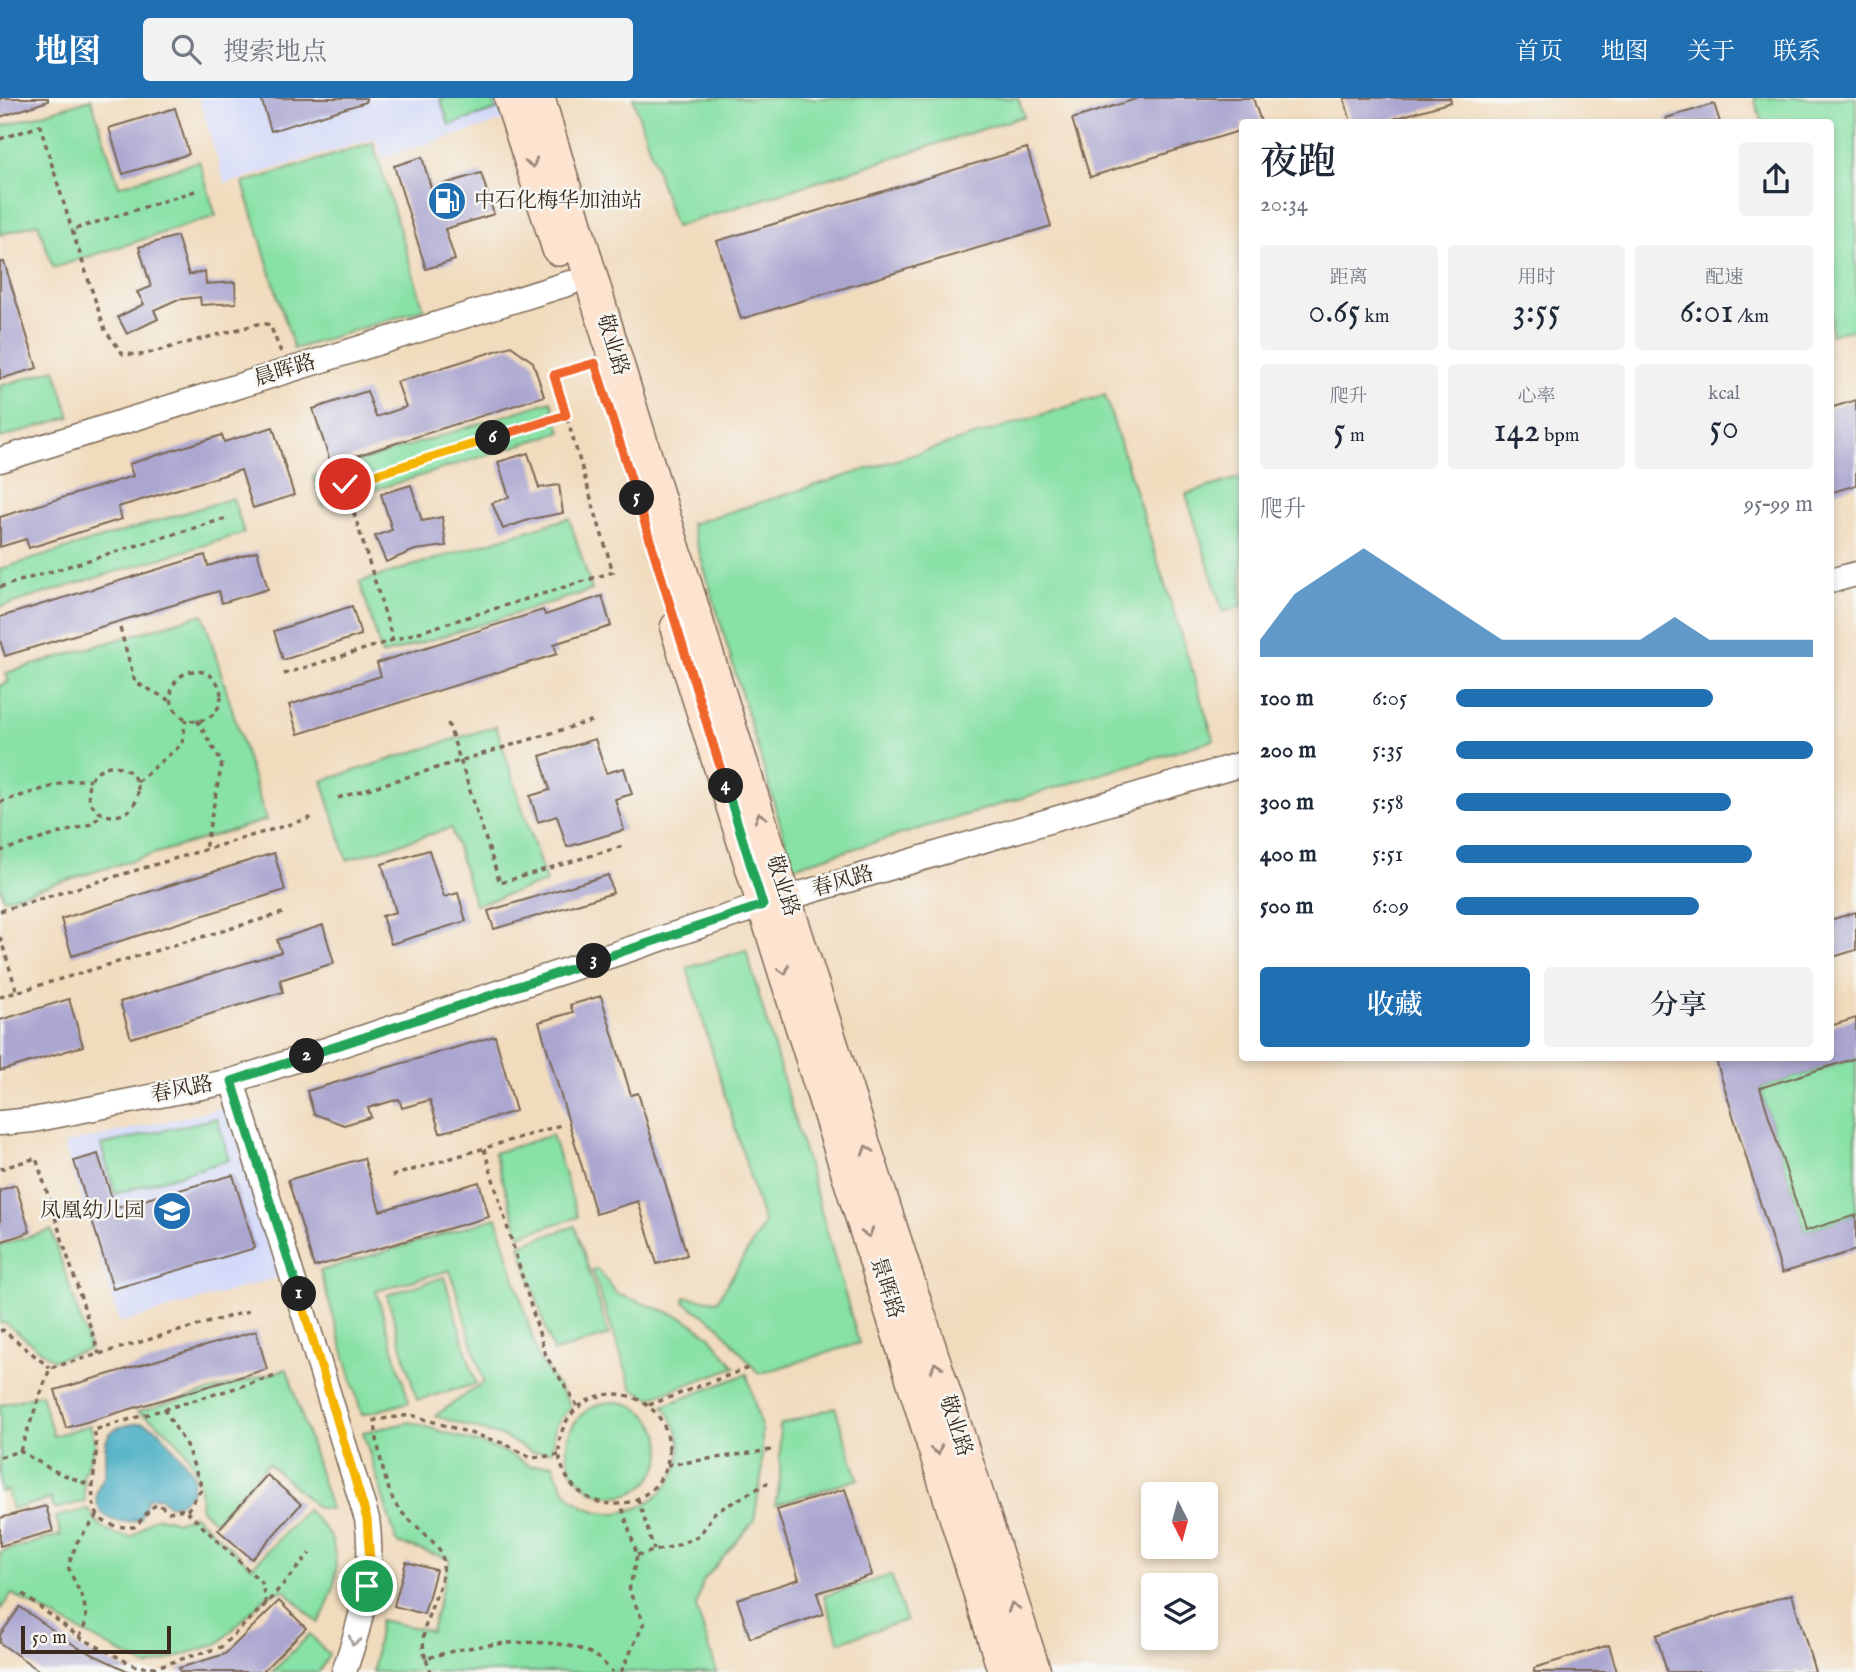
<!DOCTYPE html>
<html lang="zh">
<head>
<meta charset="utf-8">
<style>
	body { margin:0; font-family:"IM FELL English","Noto Serif SC",serif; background:#f2f2f3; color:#1f2937; height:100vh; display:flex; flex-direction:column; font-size:26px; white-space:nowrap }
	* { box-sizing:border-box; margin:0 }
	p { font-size:23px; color:#747a83 }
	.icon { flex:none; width:38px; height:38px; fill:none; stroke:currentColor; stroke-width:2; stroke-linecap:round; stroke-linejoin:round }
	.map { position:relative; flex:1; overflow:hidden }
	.panel { position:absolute; left:1239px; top:21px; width:595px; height:942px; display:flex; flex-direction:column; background:#fff; border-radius:7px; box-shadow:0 4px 10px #0003 }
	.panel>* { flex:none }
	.needle { width:46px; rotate:174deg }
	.tools { position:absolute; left:1141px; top:1384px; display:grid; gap:14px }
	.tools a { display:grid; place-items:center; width:77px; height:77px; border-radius:7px; background:#fff; box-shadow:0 4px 10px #0003; font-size:35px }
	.scale { position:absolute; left:21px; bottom:18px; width:150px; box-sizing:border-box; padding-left:7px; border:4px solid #3b2a1e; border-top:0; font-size:19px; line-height:24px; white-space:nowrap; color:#3b2a1e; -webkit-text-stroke:5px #f6f6f2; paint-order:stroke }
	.pin { position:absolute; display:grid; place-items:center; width:60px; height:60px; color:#fff; margin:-30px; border:4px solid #fff; border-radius:50%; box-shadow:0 2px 7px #0007 }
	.km { position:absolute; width:35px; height:35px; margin:-18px; border-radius:50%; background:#222; color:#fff; font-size:19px; line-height:35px; text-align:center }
	.round { display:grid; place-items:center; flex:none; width:74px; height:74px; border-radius:7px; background:#f2f2f3 }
	.summary { display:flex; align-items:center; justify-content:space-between; height:119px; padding:0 21px }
	h1 { font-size:38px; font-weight:600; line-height:52px }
	.stats { display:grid; grid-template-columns:repeat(3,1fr); gap:10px; height:119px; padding:7px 21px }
	.stats div { display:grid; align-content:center; border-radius:7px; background:#f2f2f3; text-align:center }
	.stats b { font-size:35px; font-weight:600 }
	.stats small { font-size:19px; font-weight:400 }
	.stats p { font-size:19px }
	.chart { height:196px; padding:14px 21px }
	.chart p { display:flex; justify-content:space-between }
	.chart svg { width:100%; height:126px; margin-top:7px; fill:#1f6fb2; opacity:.7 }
	.action { display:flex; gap:14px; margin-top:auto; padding:14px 21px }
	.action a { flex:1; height:80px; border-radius:7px; background:#1f6fb2; color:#fff; font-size:28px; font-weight:600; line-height:80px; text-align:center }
	.action a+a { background:#f2f2f3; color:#1f2937 }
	ul { padding:0 21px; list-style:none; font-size:23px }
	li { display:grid; grid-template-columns:112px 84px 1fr; align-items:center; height:52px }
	li i { height:18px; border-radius:9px; background:#1f6fb2 }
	header { display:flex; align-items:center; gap:42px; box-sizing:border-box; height:98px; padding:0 35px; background:#1f6fb2; color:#fff }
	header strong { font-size:33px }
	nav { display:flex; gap:38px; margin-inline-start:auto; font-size:24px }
	.search { width:490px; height:63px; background:#f2f2f3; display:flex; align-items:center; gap:18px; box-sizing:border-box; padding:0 24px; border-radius:7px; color:#747a83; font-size:26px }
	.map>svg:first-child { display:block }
	.built { fill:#d3d9f9 }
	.green { fill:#88e1a6; stroke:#628662; stroke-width:2 }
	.water { fill:#42acc2; stroke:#3e6b70; stroke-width:2 }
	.building { fill:#aba6d0 }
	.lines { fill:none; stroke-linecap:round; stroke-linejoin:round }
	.minor-casing { stroke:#7b6856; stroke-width:27 }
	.secondary-casing { stroke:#7b6856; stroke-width:36 }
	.path { stroke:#7b6856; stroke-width:3.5; stroke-dasharray:5 5; stroke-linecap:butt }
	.minor { stroke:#fff; stroke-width:24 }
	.secondary { stroke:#fde4d1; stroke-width:33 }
	.oneway { stroke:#9c8778 }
	.oneway2 { stroke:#a79f9a }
	.split-1-casing { stroke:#fff; stroke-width:14 }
	.split-2-casing { stroke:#fff; stroke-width:14 }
	.split-3-casing { stroke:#fff; stroke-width:14 }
	.split-4-casing { stroke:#fff; stroke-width:14 }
	.split-5-casing { stroke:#fff; stroke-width:14 }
	.split-6-casing { stroke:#fff; stroke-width:14 }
	.split-7-casing { stroke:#fff; stroke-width:14 }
	.split-1 { stroke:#f5b400; stroke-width:9 }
	.split-2 { stroke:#22a559; stroke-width:9 }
	.split-3 { stroke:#22a559; stroke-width:9 }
	.split-4 { stroke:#22a559; stroke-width:9 }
	.split-5 { stroke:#f0652b; stroke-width:9 }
	.split-6 { stroke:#f0652b; stroke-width:9 }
	.split-7 { stroke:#f5b400; stroke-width:9 }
	.labels { text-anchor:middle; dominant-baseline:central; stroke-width:5; stroke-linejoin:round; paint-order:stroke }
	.poi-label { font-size:21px; fill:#3b2a1e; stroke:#f6f6f2; text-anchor:start }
	.street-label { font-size:21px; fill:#3b2a1e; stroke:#f6f6f2 }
</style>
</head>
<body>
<header>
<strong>地图</strong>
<div class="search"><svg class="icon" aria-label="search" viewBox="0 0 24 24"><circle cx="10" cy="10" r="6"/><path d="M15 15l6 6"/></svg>搜索地点</div>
<nav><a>首页</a><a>地图</a><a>关于</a><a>联系</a></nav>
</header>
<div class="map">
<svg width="1856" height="1574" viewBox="0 0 1856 1574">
	<rect width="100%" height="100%" fill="#f6f6f2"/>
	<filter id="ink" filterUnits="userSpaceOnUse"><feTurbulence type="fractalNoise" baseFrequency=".0143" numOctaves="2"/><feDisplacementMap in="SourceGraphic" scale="14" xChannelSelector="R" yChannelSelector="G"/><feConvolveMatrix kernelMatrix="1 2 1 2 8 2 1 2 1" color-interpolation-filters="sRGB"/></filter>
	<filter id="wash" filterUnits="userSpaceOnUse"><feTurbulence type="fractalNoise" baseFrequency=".00686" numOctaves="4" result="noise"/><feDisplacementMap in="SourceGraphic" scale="28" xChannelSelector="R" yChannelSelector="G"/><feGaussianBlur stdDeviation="1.57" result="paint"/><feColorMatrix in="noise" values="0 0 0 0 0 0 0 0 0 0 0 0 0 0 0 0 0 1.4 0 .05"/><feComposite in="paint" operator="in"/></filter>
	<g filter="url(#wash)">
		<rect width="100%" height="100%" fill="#f1dbbd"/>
		<g class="built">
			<path d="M199,0H499L506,22L382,60L376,40L225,86Z"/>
			<path d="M227,1009L280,1179L120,1225L64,1046Z"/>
		</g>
		<g class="green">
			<path d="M440,0H492L496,12L449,27Z"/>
			<path d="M633,0H1018L1024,18L675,129Z"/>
			<path d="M1754,0H1856V230L1831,237L1830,24H1762Z"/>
			<path d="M91,1L119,88L199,63L216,118L53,170L38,125L0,137V29Z"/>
			<path d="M373,45L424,211L294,251L243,85Z"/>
			<path d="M55,271L70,319L0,340V288Z"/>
			<path d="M1105,297L1214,642L793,769L691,426Z"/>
			<path d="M551,303L561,334L323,408L313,378Z"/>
			<path d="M1242,379V508L1223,514L1186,396Z"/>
			<path d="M233,400L244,435L0,509V471Z"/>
			<path d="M569,420L592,492L382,557L360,484Z"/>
			<path d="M203,516L266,722L4,801L0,788V587L9,584L6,575Z"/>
			<path d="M496,628L546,784L475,807L451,730L347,762L322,683Z"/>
			<path d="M746,852L859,1245L759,1276L717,1226L684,1204L685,1199L717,1203L764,1126L687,870Z"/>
			<path d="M1856,960V1117L1805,1133L1760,990Z"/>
			<path d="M217,1020L229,1062L115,1096L101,1047Z"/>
			<path d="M552,1037L578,1119L520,1137L494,1055Z"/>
			<path d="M497,1120L538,1259L571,1308L555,1328L552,1353L532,1354L504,1339L435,1318L484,1284L450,1172L376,1193L409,1304L362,1317L320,1173Z"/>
			<path d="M575,1128L609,1237L553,1254L520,1147Z"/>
			<path d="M51,1132L90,1251L53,1262L5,1225L0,1226V1147Z"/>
			<path d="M597,1171L617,1196L684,1220L710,1238L735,1269L650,1300L632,1290L592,1172Z"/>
			<path d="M444,1179L476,1286L417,1302L387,1197Z"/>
			<path d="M287,1271L331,1411L318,1410L268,1365L215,1424L200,1410C205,1367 175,1332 137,1314Z"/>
			<path d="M747,1276L762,1333V1374L754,1423L703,1483L696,1509L717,1574H373L380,1522L431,1533L450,1461L397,1445L363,1334L411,1324L503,1353L531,1368L553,1366C582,1468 729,1392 663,1308Z"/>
			<path d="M41,1296L53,1338L90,1327L96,1346L83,1377L85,1403L54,1411L51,1401L12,1411L7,1392L0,1394V1307Z"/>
			<circle cx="614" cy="1351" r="47"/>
			<path d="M835,1309L858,1381L775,1407L780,1383V1327Z"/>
			<path d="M88,1411C100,1431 108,1437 132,1439C152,1424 149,1413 176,1424L194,1417L252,1469L307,1411C314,1420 327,1430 331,1441C342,1471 333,1500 318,1525L284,1492L267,1498L219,1545L147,1569L12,1496L0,1512V1454L61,1437L56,1419Z"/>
			<path d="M891,1477L906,1522L839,1544L824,1498Z"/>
			<path d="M310,1536L329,1557L319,1574H272Z"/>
		</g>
		<path class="water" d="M143,1325L159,1332L191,1372L194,1380L191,1395L179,1405L168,1407L160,1399L148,1400L141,1420C121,1430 92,1420 97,1393C98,1387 104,1382 105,1374C105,1339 102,1328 143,1325Z"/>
		<g id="blocks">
			<g class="building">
				<path d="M0,0H48V3L0,19Z"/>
				<path d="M261,0H366V4L271,33Z"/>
				<path d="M1139,0H1253L1261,24H1242V32L1090,79L1072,21Z"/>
				<path d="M1344,0H1450L1451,4L1383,24H1351Z"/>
				<path d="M1714,6L1720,24H1667L1666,20Z"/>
				<path d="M175,10L189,56L123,76L109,30Z"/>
				<path d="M1027,50L1051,128L741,221L717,143Z"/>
				<path d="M422,59L431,90L481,75L494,116L445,131L455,162L426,171L394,68Z"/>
				<path d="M177,138L189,177L205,173L206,186L235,184L236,205L201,207L200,199L176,202L154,212L158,221L127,236L118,219L144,206L137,194L151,189L139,149Z"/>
				<path d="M0,164H4L37,270L0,281Z"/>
				<path d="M511,248L533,264L544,298L331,366L313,311L367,293L376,319L406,309L397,284Z"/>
				<path d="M1856,302V387L1830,395V310Z"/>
				<path d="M273,329L294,397L253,410L241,372L118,409L122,421L29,450L26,441L0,449V419L133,378L129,366L222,337L224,344Z"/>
				<path d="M528,355L539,390L559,387L563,415L531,421L503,431L492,405L509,399L498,364Z"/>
				<path d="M411,387L422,423L442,419L446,448L415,452L386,464L375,438L392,432L381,396Z"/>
				<path d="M257,453L268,491L222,505L219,493L5,558L0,542V519L205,457L208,468Z"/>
				<path d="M602,498L611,528L554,546L557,556L298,636L289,607L381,578L377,565L543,512L545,517Z"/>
				<path d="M352,508L361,537L283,562L274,533Z"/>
				<path d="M595,641L606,675L624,670L632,696L615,701L624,732L567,749L557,718L538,724L530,698L550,692L540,658Z"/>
				<path d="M429,752L444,799L458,795L466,823L391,846L382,818L396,814L382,766Z"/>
				<path d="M274,755L285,792L72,858L61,821Z"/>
				<path d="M608,777L613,795L494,831L488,813Z"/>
				<path d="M1856,814V852L1830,860V822Z"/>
				<path d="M323,827L334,865L280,882L283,894L131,940L120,904L281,854L277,842Z"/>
				<path d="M601,898L631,997L638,995L687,1157L657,1166L638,1103L596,1116L539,924L573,914L570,907Z"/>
				<path d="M69,901L83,948L0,973V922Z"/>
				<path d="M1856,920V960L1760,990L1805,1133L1856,1117V1152L1782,1175L1715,959H1830V928Z"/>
				<path d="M495,938L516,1013L440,1035L430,1002L402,1010L399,1001L368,1010L371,1019L344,1027L314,1016L307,993Z"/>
				<path d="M98,1056L115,1110L233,1077L255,1150L113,1191L74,1063Z"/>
				<path d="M364,1060L380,1113L479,1084L489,1119L314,1169L288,1082Z"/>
				<path d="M16,1087L30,1134L0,1144V1092Z"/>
				<path d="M256,1233L267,1271L66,1330L55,1292Z"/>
				<path d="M267,1377L301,1406L252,1461L218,1432Z"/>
				<path d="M845,1391L872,1477L817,1495L824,1516L750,1540L737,1501L799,1481L777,1412Z"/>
				<path d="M46,1408L53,1433L0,1448V1420Z"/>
				<path d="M406,1464L436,1472L424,1516L394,1508Z"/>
				<path d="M1792,1496L1815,1574H1667L1656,1537Z"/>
				<path d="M279,1503L306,1530L262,1574H180L179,1570L225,1556Z"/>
				<path d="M20,1509L77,1549L130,1574H41L0,1545V1537Z"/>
				<path d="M1609,1547L1617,1574H1534V1570Z"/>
			</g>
		</g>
	</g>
	<g filter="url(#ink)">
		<use href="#blocks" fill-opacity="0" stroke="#7b6856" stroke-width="2"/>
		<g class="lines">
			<defs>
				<g id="minor">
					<path d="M0,362L570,185"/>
					<path d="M1830,483L1856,476"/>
					<path d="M232,983L367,1421C375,1474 361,1524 344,1574"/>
					<path d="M0,1025L33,1022L232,983L763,807L1242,666"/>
				</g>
				<g id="secondary">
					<path d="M511,0L559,151"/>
					<path d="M538,0C691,528 866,1050 1034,1574"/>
					<path d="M677,530L1005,1574"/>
				</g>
			</defs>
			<use href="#minor" class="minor-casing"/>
			<use href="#secondary" class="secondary-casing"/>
			<g class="path">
				<path d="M0,41L40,28L72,132"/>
				<path d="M195,93L72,132L105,232L123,256L141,257L262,225L270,227L281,254"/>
				<path d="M345,386L393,542"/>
				<path d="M324,393L566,317"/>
				<path d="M0,489L227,420"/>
				<path d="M120,530L135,584L171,603"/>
				<circle cx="196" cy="598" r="25"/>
				<path d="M284,576L613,474L554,277L589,266"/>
				<path d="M197,622L222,665L205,751"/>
				<path d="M448,625L500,785L623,748"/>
				<circle cx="113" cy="693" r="25"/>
				<path d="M137,684L182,646L186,621"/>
				<path d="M338,700L594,622"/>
				<path d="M0,704L73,682H90"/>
				<path d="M0,753L91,726L103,716"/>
				<path d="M0,813L314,719"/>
				<path d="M0,839L17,894"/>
				<path d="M0,899L286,814"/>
				<path d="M484,1051L546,1258L578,1309"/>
				<path d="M0,1071L36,1060L99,1256"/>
				<path d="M392,1078L561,1027"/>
				<path d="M0,1233L3,1232L50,1270"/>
				<circle cx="614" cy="1351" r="55"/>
				<path d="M649,1307L748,1270"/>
				<path d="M164,1311L186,1347L202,1390L187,1413"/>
				<path d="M20,1353L50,1270L252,1212"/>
				<path d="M559,1357L531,1360L506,1346L411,1317L375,1322C376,1343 385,1393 398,1410C407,1422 439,1445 442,1457C450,1491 413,1524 426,1561C465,1546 554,1535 592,1556C600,1560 606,1568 613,1574"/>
				<path d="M0,1359L20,1353L52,1372L92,1388"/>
				<path d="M667,1367L771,1352"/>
				<path d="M638,1401L654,1452"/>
				<path d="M637,1457L675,1448L700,1437L714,1415L769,1384"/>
				<path d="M23,1496L79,1539L137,1569H156L221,1549L266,1506L310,1455"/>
				<path d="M266,1506L262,1485L184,1411L169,1414L158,1406C147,1411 144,1421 134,1429C66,1432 105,1370 94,1332L276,1278"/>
				<path d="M79,1539C96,1514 77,1493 68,1468L77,1444L97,1418"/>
				<path d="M426,1561L431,1574"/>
				<path d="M621,1574L644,1525L629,1493L637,1457L621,1406"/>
			</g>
			<use href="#minor" class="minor"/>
			<use href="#secondary" class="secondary"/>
		</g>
		<defs><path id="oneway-chevron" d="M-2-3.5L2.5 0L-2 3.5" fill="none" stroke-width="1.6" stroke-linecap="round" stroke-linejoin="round" transform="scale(1.75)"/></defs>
		<g class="oneway">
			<use href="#oneway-chevron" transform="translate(532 65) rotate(72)"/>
			<use href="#oneway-chevron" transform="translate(760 719) rotate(-107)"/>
			<use href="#oneway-chevron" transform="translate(784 872) rotate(72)"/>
			<use href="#oneway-chevron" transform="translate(867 1052) rotate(-108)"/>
			<use href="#oneway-chevron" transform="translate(868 1135) rotate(72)"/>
			<use href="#oneway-chevron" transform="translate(936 1269) rotate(-108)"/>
			<use href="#oneway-chevron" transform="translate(937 1352) rotate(73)"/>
			<use href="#oneway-chevron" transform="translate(1013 1509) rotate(-108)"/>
		</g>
		<use class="oneway2" href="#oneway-chevron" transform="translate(354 1543) rotate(107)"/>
	</g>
	<g class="lines" filter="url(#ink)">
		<defs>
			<path id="split-1" d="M299,1196L367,1421L370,1464L367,1488"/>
			<path id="split-2" d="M299,1196L232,983L307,958"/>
			<path id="split-3" d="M307,958L594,863"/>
			<path id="split-4" d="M594,863L763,807L726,688"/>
			<path id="split-5" d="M637,400L726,688"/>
			<path id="split-6" d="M493,340L566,317L554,277L595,265L637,400"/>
			<path id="split-7" d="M345,386L493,340"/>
		</defs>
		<use href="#split-1" class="split-1-casing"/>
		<use href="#split-2" class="split-2-casing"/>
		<use href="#split-3" class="split-3-casing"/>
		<use href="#split-4" class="split-4-casing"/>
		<use href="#split-5" class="split-5-casing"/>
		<use href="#split-6" class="split-6-casing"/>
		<use href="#split-7" class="split-7-casing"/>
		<use href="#split-1" class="split-1"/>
		<use href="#split-2" class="split-2"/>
		<use href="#split-3" class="split-3"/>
		<use href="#split-4" class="split-4"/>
		<use href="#split-5" class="split-5"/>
		<use href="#split-6" class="split-6"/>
		<use href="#split-7" class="split-7"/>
	</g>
	<defs>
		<symbol id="fuel-disc" viewBox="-11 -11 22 22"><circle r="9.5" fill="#1f6fb2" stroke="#f6f6f2"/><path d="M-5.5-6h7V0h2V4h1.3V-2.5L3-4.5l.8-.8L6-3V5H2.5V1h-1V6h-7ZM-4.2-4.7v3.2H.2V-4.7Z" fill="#fff"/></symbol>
		<symbol id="school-disc" viewBox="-11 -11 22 22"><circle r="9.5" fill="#1f6fb2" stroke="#f6f6f2"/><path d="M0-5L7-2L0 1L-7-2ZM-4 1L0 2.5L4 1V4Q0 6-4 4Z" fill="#fff"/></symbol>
	</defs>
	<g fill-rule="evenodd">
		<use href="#fuel-disc" x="425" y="81" width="44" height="44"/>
		<use href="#school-disc" x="150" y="1091" width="44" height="44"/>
	</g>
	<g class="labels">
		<g class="poi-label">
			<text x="474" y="103">中石化梅华加油站</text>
			<text x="145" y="1113" text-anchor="end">凤凰幼儿园</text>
		</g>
		<g class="street-label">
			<text transform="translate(612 247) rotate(73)">敬业路</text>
			<text transform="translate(285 273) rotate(-17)">晨晖路</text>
			<text transform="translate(843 784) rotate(-16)">春风路</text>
			<text transform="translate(782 788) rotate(72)">敬业路</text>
			<text transform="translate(182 992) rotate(-11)">春风路</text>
			<text transform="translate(886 1190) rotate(72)">景晖路</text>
			<text transform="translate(955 1328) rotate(72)">敬业路</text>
		</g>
	</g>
</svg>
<div class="tools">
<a><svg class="needle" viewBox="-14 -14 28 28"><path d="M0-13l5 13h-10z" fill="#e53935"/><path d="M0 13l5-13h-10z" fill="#747a83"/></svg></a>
<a><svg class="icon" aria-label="layers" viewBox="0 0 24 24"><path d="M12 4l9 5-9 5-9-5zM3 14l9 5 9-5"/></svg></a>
</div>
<div class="scale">50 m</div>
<div class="pin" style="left:367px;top:1488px;background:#1e9e55"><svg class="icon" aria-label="arrive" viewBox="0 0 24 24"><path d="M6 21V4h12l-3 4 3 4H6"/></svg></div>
<div class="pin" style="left:345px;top:386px;background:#d93025"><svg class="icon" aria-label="check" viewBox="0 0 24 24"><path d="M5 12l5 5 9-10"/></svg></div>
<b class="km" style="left:299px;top:1196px">1</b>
<b class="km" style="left:307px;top:958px">2</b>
<b class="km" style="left:594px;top:863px">3</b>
<b class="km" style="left:726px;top:688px">4</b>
<b class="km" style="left:637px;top:400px">5</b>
<b class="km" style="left:493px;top:340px">6</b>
<section class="panel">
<div class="summary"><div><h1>夜跑</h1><p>20:34</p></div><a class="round"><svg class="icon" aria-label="share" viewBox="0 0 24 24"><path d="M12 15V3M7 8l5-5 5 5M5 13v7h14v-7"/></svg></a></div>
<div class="stats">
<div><p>距离</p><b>0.65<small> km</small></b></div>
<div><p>用时</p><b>3:55</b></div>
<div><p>配速</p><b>6:01<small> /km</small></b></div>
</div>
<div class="stats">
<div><p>爬升</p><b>5<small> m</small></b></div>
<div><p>心率</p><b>142<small> bpm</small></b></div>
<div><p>kcal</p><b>50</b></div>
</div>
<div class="chart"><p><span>爬升</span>95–99 m</p>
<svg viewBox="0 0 160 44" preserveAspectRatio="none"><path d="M0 44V38L10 22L20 14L30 6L40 14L50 22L60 30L70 38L80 38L90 38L100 38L110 38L120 30L130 38L140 38L150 38L160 38V44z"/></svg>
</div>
<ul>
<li><b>100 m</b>6:05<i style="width:72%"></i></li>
<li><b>200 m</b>5:35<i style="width:100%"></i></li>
<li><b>300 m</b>5:58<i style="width:77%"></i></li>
<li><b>400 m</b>5:51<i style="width:83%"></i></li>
<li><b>500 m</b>6:09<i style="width:68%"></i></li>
</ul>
<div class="action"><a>收藏</a><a>分享</a></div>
</section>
</div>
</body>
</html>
